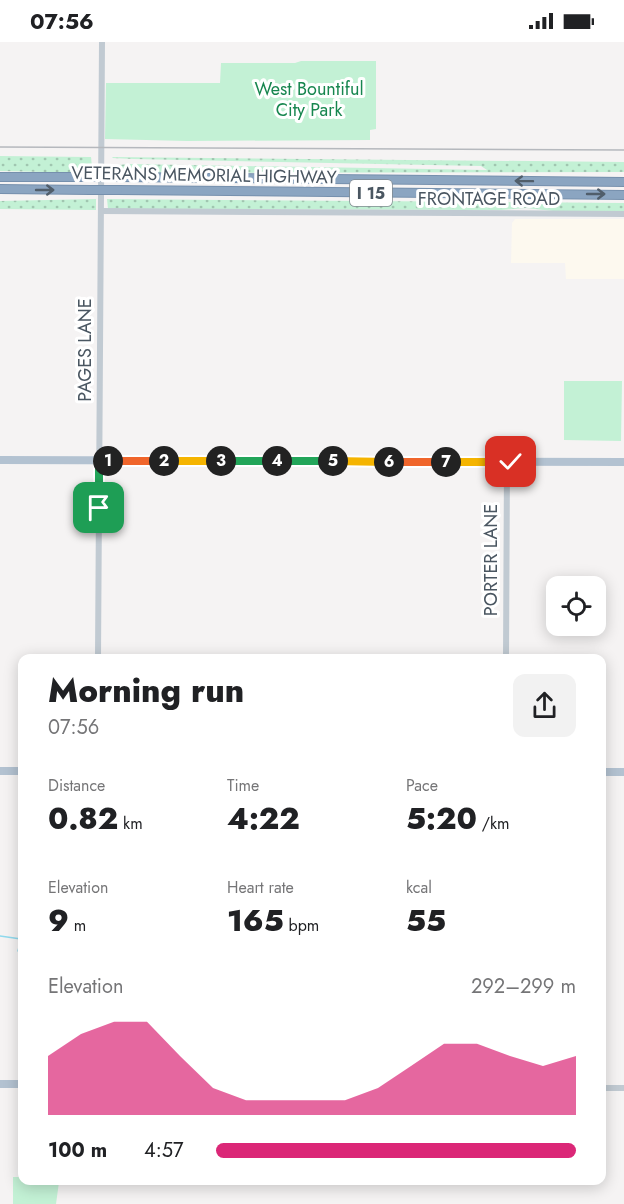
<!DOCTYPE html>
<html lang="en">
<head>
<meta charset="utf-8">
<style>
	body { margin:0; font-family:Jost,sans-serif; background:#f2f2f2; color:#202124; height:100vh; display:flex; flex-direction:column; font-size:22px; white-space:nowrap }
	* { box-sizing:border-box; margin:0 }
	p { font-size:20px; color:#757577 }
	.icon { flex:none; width:33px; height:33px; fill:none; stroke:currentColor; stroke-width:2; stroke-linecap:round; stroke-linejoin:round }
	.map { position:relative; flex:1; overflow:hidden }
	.sheet { position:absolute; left:18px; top:612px; width:588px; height:531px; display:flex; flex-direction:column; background:#fff; border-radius:12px; box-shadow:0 3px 15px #0003 }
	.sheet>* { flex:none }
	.controls { position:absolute; left:546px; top:534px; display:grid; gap:12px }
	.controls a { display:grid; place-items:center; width:60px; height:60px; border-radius:12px; background:#fff; box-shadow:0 3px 15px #0003; font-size:30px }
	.pin { position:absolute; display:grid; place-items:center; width:51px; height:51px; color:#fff; margin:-26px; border-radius:12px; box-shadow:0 3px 9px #0006 }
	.km { position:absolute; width:30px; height:30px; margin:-15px; border-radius:50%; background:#222; color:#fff; font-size:16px; line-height:30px; text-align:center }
	.round { display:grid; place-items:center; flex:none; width:63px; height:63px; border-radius:12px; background:#f2f2f2 }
	.overview { display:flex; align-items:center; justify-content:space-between; height:102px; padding:0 30px }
	h1 { font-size:33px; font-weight:800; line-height:45px }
	.figures { display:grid; grid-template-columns:repeat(3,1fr); gap:9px; height:102px; padding:6px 30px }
	.figures div { display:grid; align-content:center }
	.figures b { font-size:30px; font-weight:800 }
	.figures small { font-size:16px; font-weight:400 }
	.figures p { font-size:16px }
	.chart { height:168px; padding:12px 30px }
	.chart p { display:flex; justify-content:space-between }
	.chart svg { width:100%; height:108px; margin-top:6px; fill:#db2777; opacity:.7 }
	ul { padding:0 30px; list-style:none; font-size:20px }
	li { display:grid; grid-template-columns:96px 72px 1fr; align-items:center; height:45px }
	li i { height:15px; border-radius:8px; background:#db2777 }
	.status { display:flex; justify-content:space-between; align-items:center; height:42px; padding:0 30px; background:#fff; direction:ltr }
	.status svg { height:16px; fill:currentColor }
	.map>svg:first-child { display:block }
	.commercial { fill:#fdf9ef }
	.grass { fill:url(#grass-dots) }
	.green { fill:#c3f1d5 }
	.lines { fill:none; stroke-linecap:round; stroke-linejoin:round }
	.stream { stroke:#90daee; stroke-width:1.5 }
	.highway-casing { stroke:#7690ad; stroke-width:10 }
	.minor { stroke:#c1cad2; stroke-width:6 }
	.major { stroke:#b3c2d1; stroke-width:8 }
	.highway { stroke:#8ba5c1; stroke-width:8 }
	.rail { stroke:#b5b8bd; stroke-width:1.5 }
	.highway-bridge-casing { stroke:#7690ad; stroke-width:10; stroke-linecap:butt }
	.highway-bridge { stroke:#8ba5c1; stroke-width:8 }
	.oneway { stroke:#505e6b }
	.split-1-casing { stroke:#fff; stroke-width:12 }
	.split-2-casing { stroke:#fff; stroke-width:12 }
	.split-3-casing { stroke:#fff; stroke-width:12 }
	.split-4-casing { stroke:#fff; stroke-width:12 }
	.split-5-casing { stroke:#fff; stroke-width:12 }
	.split-6-casing { stroke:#fff; stroke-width:12 }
	.split-7-casing { stroke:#fff; stroke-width:12 }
	.split-8-casing { stroke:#fff; stroke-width:12 }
	.split-1 { stroke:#22a559; stroke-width:8 }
	.split-2 { stroke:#f0652b; stroke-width:8 }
	.split-3 { stroke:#f5b400; stroke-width:8 }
	.split-4 { stroke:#22a559; stroke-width:8 }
	.split-5 { stroke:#22a559; stroke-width:8 }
	.split-6 { stroke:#f5b400; stroke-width:8 }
	.split-7 { stroke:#f0652b; stroke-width:8 }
	.split-8 { stroke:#f5b400; stroke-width:8 }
	.labels { text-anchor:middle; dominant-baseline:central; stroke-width:6; stroke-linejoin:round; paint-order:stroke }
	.shield { fill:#fff; stroke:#808990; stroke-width:1.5 }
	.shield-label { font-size:16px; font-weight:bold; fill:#4a5661 }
	.park-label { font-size:18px; fill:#17864f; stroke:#fff }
	.street-label { font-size:18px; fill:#4a5661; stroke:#fff }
</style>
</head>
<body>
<div class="status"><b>07:56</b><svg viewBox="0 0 49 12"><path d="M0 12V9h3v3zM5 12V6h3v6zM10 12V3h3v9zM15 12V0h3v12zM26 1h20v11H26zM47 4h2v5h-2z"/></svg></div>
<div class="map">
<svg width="624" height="1162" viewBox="0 0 624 1162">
	<defs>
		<pattern id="grass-dots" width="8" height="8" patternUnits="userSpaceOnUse" patternTransform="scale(1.5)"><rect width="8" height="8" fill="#c3f1d5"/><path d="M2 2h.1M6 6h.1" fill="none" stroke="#a0c6b0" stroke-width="1.8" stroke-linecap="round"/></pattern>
	</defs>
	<rect width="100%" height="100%" fill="#f5f3f3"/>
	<path class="commercial" d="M515,177H624V237H566L565,221H511L512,181Z"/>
	<g class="grass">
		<path d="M0,114L91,115L92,125L90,131L0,129Z"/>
		<path d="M113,115L624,120V130L107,131L108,124L129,122L487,128L481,124L134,117L112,116Z"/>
		<path d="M96,157V168L0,167V159Z"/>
		<path d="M107,157L624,161V169H553L526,166L501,168L108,167Z"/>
	</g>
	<g class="green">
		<path d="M301,19H376V87L370,88V98L187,99L105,97L106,41H220L221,21H295Z"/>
		<path d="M564,339H622L621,399L564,398Z"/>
		<path d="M13,1135H22V1138L57,1139L59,1140L56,1162H13Z"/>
	</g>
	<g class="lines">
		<g class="stream">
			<path d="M0,894L21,897"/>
			<path d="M18,909L22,894"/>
		</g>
		<defs>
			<g id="highway">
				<path d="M0,135H89"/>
				<path d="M118,135L624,140"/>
				<path d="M0,147L90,148"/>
				<path d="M118,148L624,153"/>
			</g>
		</defs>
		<use href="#highway" class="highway-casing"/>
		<g class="minor">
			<path d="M101,169L624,172"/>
			<path d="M98,616L102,0"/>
			<path d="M506,616L507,419"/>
			<path d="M602,1046H624"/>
		</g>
		<g class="major">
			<path d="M0,418L624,420"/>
			<path d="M0,729H22"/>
			<path d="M602,730H624"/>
			<path d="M0,1042H22"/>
		</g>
		<use href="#highway" class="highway"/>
		<path class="rail" d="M0,105L624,108"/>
		<defs>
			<g id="highway-bridge">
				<path d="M89,135H118"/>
				<path d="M90,148H118"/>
			</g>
		</defs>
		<use href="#highway-bridge" class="highway-bridge-casing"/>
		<use href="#highway-bridge" class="highway-bridge"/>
	</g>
	<defs><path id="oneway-shaft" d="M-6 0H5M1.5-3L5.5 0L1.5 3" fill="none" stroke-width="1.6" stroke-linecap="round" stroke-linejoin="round" transform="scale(1.5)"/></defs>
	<g class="oneway">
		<use href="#oneway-shaft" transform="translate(524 139) rotate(-179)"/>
		<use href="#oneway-shaft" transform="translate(45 148)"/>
		<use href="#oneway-shaft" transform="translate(596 152)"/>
	</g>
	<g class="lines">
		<defs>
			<path id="split-1" d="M99,466V418L108,419"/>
			<path id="split-2" d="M108,419H164"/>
			<path id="split-3" d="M164,419H221"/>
			<path id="split-4" d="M221,419H277"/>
			<path id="split-5" d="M277,419H333"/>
			<path id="split-6" d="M333,419L389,420"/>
			<path id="split-7" d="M389,420H446"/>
			<path id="split-8" d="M446,420H511"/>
		</defs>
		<use href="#split-1" class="split-1-casing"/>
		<use href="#split-2" class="split-2-casing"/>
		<use href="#split-3" class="split-3-casing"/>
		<use href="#split-4" class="split-4-casing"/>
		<use href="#split-5" class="split-5-casing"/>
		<use href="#split-6" class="split-6-casing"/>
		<use href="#split-7" class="split-7-casing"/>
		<use href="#split-8" class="split-8-casing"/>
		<use href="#split-1" class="split-1"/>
		<use href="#split-2" class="split-2"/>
		<use href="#split-3" class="split-3"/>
		<use href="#split-4" class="split-4"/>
		<use href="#split-5" class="split-5"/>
		<use href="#split-6" class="split-6"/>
		<use href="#split-7" class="split-7"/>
		<use href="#split-8" class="split-8"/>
	</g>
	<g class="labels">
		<rect class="shield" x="350" y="138" width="42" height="26" rx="4.5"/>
		<g class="shield-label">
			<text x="371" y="151">I 15</text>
		</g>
		<g class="park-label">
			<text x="309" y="47">West Bountiful<tspan x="309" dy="21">City Park</tspan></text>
		</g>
		<g class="street-label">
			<text transform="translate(204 133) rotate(1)">VETERANS MEMORIAL HIGHWAY</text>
			<text x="489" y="157">FRONTAGE ROAD</text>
			<text transform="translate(85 308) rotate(-90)">PAGES LANE</text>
			<text transform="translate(491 518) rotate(-90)">PORTER LANE</text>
		</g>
	</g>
</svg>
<div class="controls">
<a><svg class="icon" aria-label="locate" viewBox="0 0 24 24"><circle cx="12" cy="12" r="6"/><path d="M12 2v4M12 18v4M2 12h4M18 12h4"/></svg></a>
</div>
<div class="pin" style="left:99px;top:466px;background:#1e9e55"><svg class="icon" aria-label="arrive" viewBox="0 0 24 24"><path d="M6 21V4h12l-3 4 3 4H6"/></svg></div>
<div class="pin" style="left:511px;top:420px;background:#d93025"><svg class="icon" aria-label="check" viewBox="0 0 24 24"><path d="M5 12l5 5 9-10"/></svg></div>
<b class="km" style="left:108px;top:419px">1</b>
<b class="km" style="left:164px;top:419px">2</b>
<b class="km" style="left:221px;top:419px">3</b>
<b class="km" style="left:277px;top:419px">4</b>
<b class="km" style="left:333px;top:419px">5</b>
<b class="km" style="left:389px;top:420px">6</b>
<b class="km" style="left:446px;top:420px">7</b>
<section class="sheet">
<div class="overview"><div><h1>Morning run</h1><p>07:56</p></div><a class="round"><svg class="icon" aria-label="share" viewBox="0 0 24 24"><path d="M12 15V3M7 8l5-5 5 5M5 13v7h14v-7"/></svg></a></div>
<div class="figures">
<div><p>Distance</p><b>0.82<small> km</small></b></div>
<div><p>Time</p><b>4:22</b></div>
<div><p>Pace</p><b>5:20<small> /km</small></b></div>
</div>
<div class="figures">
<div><p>Elevation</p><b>9<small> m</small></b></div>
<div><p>Heart rate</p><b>165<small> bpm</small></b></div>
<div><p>kcal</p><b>55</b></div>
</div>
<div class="chart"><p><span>Elevation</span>292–299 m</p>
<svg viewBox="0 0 160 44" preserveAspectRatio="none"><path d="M0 44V20L10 11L20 6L30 6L40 20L50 33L60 38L70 38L80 38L90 38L100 33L110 24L120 15L130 15L140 20L150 24L160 20V44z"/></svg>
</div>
<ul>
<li><b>100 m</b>4:57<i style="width:100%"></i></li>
</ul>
</section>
</div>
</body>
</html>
